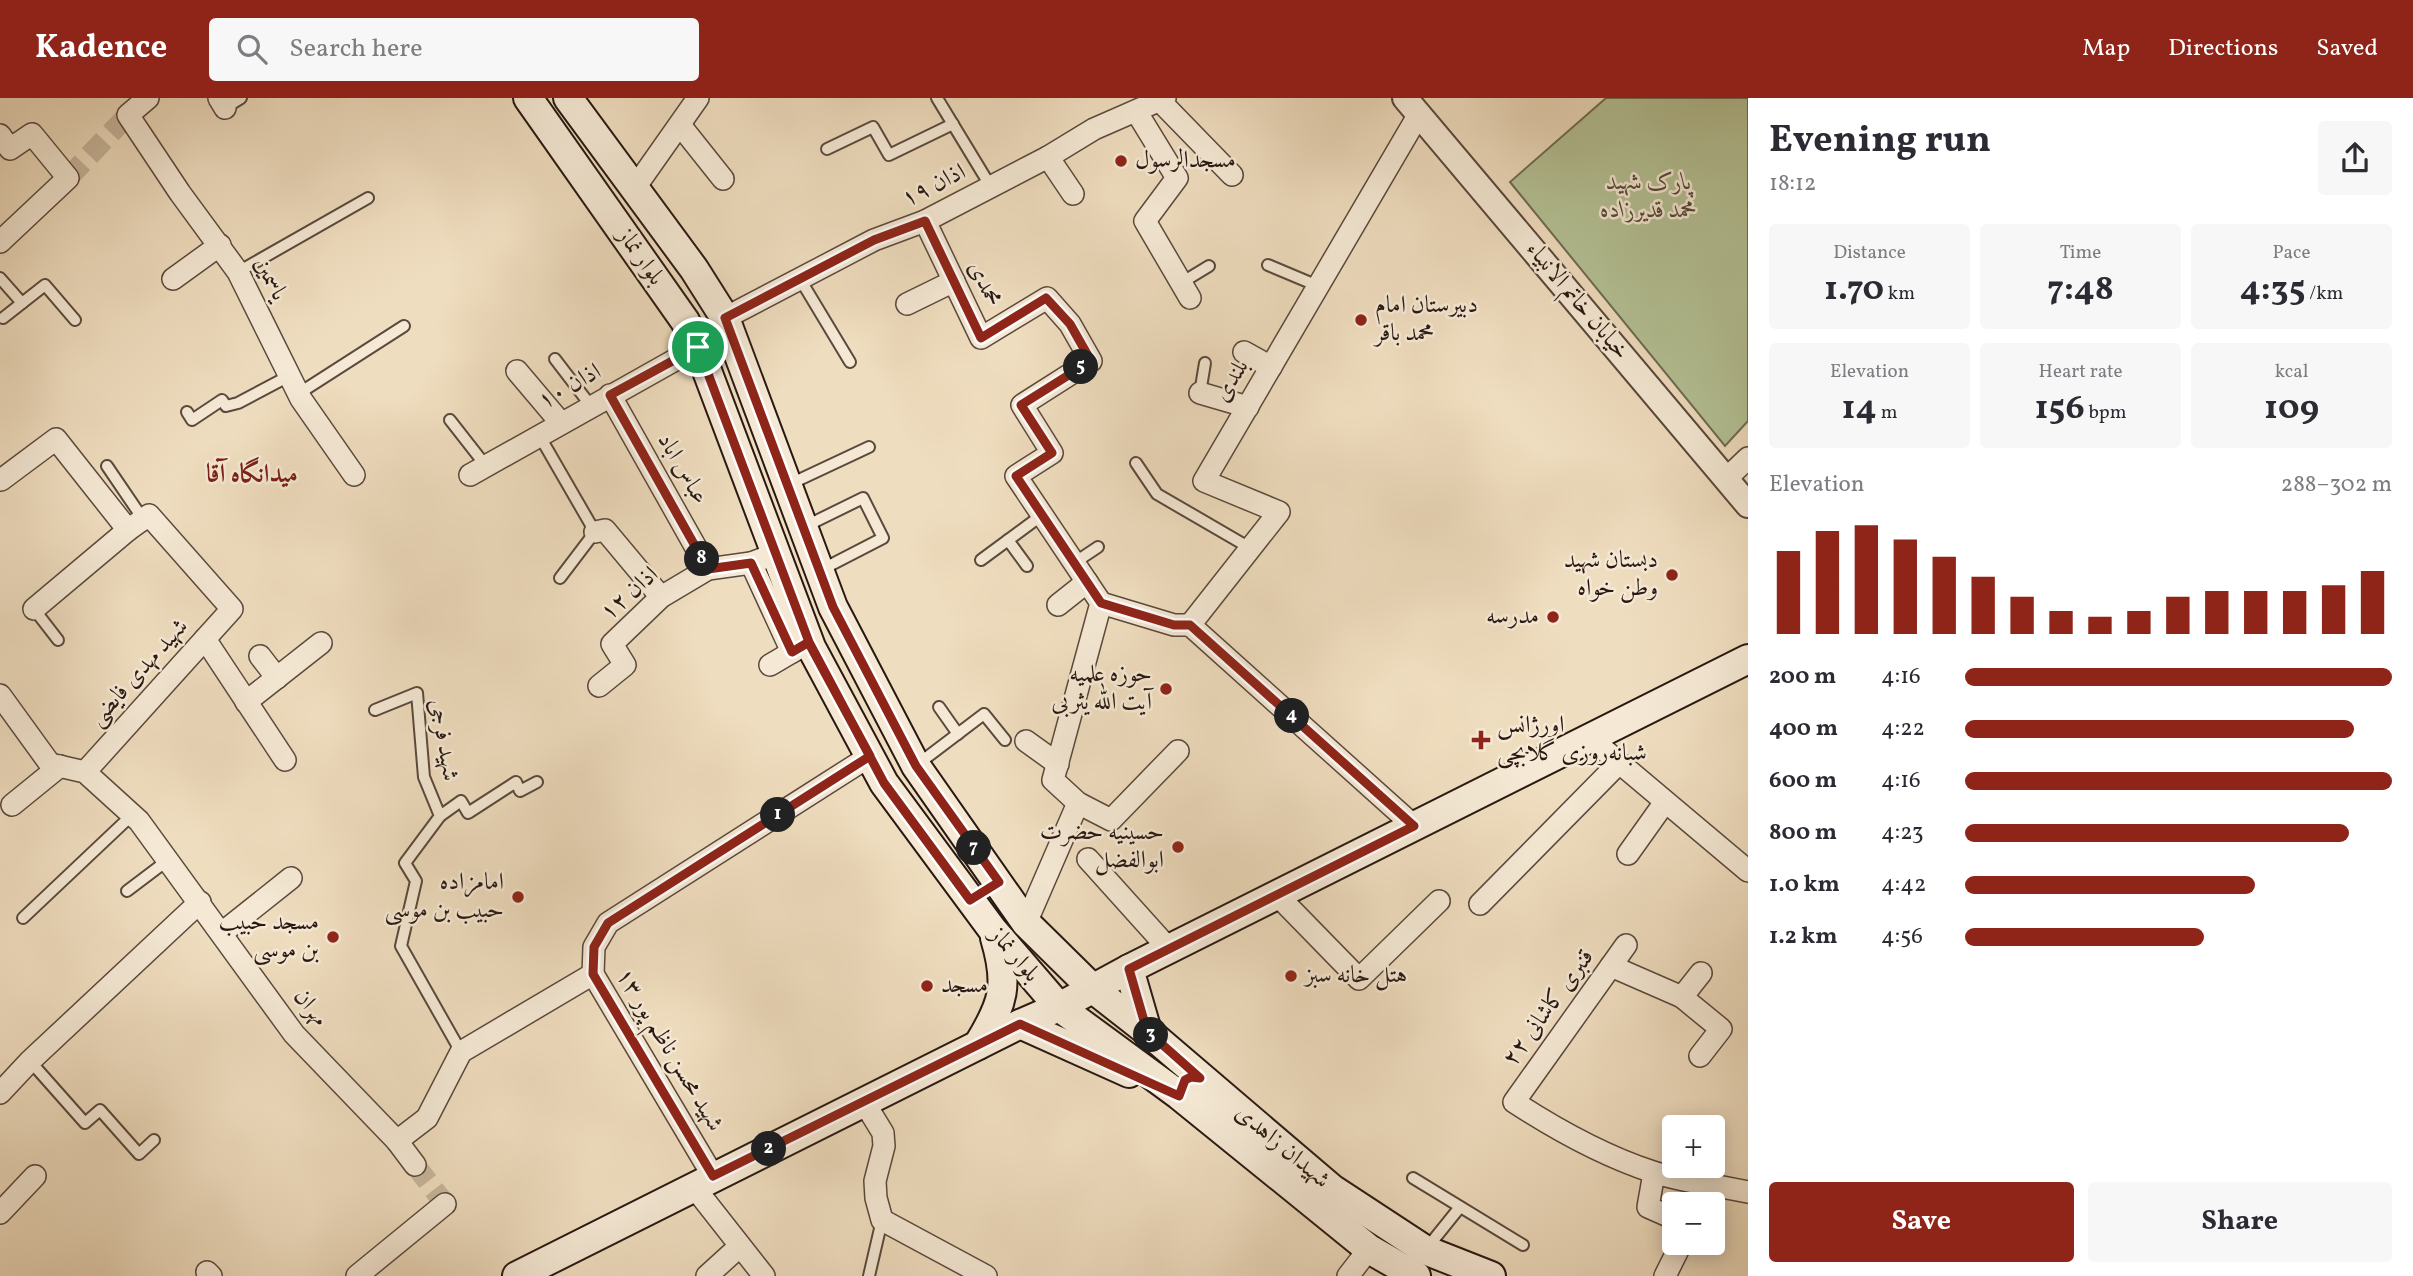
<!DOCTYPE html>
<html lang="en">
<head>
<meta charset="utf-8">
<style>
	body { margin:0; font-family:Vollkorn,Amiri,serif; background:#f7f7f7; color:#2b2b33; height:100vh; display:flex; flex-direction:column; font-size:26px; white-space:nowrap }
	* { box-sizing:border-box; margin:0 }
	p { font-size:23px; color:#7c7c81 }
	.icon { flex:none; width:38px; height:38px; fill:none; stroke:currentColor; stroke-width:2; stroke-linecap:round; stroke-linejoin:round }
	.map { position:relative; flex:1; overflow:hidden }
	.side { display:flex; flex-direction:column; background:#fff; width:665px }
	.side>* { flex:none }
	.controls { position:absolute; left:1662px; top:1017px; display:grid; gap:14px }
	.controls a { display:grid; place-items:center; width:63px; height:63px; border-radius:7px; background:#fff; box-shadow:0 4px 18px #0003; font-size:35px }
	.pin { position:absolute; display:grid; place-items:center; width:60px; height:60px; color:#fff; margin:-30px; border:4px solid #fff; border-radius:50%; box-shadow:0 2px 7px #0007 }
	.km { position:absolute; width:35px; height:35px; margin:-18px; border-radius:50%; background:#222; color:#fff; font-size:19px; line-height:35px; text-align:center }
	.round { display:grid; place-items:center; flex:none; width:74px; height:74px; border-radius:7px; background:#f7f7f7 }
	.summary { display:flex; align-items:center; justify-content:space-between; height:119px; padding:0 21px }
	h1 { font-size:38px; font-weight:700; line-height:52px }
	.metrics { display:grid; grid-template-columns:repeat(3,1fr); gap:10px; height:119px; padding:7px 21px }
	.metrics div { display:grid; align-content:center; border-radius:7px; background:#f7f7f7; text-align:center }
	.metrics b { font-size:35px; font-weight:700 }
	.metrics small { font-size:19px; font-weight:400 }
	.metrics p { font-size:19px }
	.chart { height:196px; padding:14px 21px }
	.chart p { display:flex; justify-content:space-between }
	.chart svg { width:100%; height:126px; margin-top:7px; stroke:#8f2418; stroke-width:6 }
	.primary-button { display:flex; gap:14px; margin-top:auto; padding:14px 21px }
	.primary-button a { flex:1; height:80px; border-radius:7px; background:#8f2418; color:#fff; font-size:28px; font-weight:700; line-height:80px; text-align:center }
	.primary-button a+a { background:#f7f7f7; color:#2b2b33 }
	ul { padding:0 21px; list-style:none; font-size:23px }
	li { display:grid; grid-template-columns:112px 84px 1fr; align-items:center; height:52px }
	li i { height:18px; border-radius:9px; background:#8f2418 }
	header { display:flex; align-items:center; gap:42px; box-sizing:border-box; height:98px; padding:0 35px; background:#8f2418; color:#fff }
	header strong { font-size:33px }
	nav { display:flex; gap:38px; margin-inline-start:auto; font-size:24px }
	.search { width:490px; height:63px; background:#f7f7f7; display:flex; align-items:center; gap:18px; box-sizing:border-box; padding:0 24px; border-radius:7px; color:#7c7c81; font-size:26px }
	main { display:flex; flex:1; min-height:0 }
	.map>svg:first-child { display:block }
	.green { fill:#b4c296; stroke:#6e6d54; stroke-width:2 }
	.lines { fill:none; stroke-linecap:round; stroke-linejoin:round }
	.minor-tunnel { stroke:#c7b69c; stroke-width:21; stroke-dasharray:21 10; stroke-linecap:butt }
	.service-casing { stroke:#5a493d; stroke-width:14 }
	.minor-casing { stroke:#5a493d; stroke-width:24 }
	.tertiary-casing { stroke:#5a493d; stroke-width:28 }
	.secondary-casing { stroke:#291812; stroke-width:32 }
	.service { stroke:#f5e9d5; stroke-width:10 }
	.minor { stroke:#f5e9d5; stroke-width:21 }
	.tertiary { stroke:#f5e9d5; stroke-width:24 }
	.secondary { stroke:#f5e9d5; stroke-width:28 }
	.route-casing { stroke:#fff; stroke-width:14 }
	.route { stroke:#8f2418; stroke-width:9 }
	.poi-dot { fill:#8f2418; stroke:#f5e9d5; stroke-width:2.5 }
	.labels { text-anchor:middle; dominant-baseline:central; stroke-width:5; stroke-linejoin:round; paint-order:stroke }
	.poi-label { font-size:24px; fill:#291812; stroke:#f5e9d5; text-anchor:end }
	.park-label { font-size:24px; font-style:italic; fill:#534b3a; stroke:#f5e9d5 }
	.street-label { font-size:24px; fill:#291812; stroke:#f5e9d5 }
	.neighbourhood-label { font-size:26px; font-weight:bold; fill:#7a1f14; stroke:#f5e9d5 }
</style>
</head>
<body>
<header>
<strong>Kadence</strong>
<div class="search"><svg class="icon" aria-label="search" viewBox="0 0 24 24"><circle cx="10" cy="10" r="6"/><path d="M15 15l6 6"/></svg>Search here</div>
<nav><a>Map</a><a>Directions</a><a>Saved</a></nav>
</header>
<main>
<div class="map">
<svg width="1748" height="1178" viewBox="0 0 1748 1178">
	<rect width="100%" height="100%" fill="#efddbf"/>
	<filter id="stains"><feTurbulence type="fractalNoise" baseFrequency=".00286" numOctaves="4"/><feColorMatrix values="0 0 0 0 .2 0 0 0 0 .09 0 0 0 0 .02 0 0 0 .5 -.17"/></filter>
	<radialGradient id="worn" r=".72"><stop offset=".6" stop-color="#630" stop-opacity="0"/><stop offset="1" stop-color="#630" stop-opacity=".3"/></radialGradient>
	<path class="green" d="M1606,0H1748V323L1725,348L1510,84Z"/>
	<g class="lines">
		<g class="minor-tunnel">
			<path d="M68,80L128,17"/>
			<path d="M415,1067L445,1106"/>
		</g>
		<defs>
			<g id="service">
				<path d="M937,0L991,89"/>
				<path d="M225,10L241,0"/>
				<path d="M827,51L873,29L889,57L953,26"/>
				<path d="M1268,167L1318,188"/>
				<path d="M238,174L368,100"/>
				<path d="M0,180L22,205"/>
				<path d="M800,181L850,264"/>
				<path d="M1181,185L1209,168"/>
				<path d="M3,220L45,187L75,222"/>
				<path d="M555,261L591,308"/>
				<path d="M1200,295L1205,265"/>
				<path d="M298,296L404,228"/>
				<path d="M187,314L192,322L222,302L226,308L238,305L289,278"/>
				<path d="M450,322L486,368"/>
				<path d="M539,337L595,434L560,480"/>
				<path d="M1136,365L1157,396L1250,450"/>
				<path d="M107,368L143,421"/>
				<path d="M788,387L869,349"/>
				<path d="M806,428L863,400L883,440L819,473"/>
				<path d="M1008,442L1027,468"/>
				<path d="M981,462L1042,417"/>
				<path d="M1074,465L1098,449"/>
				<path d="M34,511L58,542"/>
				<path d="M939,609L958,636"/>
				<path d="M375,612L417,595L424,679L440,718L405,765L416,783L401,848L461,954"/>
				<path d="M918,666L984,616L1005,642"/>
				<path d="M440,718L461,703L468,715L516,684L520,693L537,684"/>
				<path d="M127,793L168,762"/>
				<path d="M23,820L132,717"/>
				<path d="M30,963L85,1025L100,1012L139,1056L154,1042"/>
				<path d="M1413,1080L1523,1147"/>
				<path d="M1427,1150L1460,1109"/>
				<path d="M869,1178L882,1122"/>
			</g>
			<g id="minor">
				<path d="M148,0L128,17L180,95L238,174L301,301L354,377"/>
				<path d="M219,0L225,10"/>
				<path d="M1159,2L1232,77"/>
				<path d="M1136,13L1177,80L1145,123L1190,200"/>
				<path d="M680,27L723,81"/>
				<path d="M0,37L10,51L32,36L68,80L0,144"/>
				<path d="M1048,59L1073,96"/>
				<path d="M634,91L698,0"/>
				<path d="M925,123L981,240L1047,200L1070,226L1091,263L1022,307L1052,355L1016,378L1101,505"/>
				<path d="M173,181L220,147"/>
				<path d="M907,206L954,183"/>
				<path d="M725,220L874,142L925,123L1048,59L1094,31L1165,0"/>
				<path d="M1244,254L1271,269"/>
				<path d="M517,273L561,325"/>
				<path d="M1200,295L1248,309"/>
				<path d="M610,297L708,471"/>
				<path d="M470,377L698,249"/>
				<path d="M1726,381L1748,360"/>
				<path d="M1,382L56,341L128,432"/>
				<path d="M595,434L605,432L661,499"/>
				<path d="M751,465L792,554"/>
				<path d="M1058,507L1087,484"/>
				<path d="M34,511L128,432L149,417L232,511L85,674"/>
				<path d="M1190,527L1279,414L1204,383L1419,16"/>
				<path d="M1190,527L1414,728"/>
				<path d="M205,541L285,662"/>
				<path d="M260,558L277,580"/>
				<path d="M770,567L804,547"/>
				<path d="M599,588L625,567L612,546L661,499L708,471L751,465L775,456"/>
				<path d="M0,597L50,666L85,674L139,723L294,936L397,1043L415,1067"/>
				<path d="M246,604L321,545"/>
				<path d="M1590,640L1748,773"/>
				<path d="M1026,643L1058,666"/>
				<path d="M1178,653L1111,722L1078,705L1053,682L1101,505L1174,527H1190"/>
				<path d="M12,707L60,668"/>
				<path d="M1628,756L1665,704"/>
				<path d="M1088,761L1169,851"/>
				<path d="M1277,797L1359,881L1439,803"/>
				<path d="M1480,806L1619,665"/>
				<path d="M1026,825L1078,705"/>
				<path d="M222,835L291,780"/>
				<path d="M1626,847L1514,1004C1557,1032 1604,1058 1653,1074C1683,1084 1717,1087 1748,1094"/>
				<path d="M1611,868L1682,899L1721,931L1700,958"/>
				<path d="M593,876L594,849L608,825L870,658"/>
				<path d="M1682,899L1701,875"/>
				<path d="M0,995L30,963L200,804"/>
				<path d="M864,1004L883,1035L884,1048L875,1083L876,1100L882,1122L986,1178"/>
				<path d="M397,1043L427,1020L461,954L593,876L713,1078"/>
				<path d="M1654,1075L1648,1109L1675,1121"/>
				<path d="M694,1089L764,1178"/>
				<path d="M0,1115L35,1078"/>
				<path d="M207,1174L211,1178"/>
				<path d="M357,1178L445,1106"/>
				<path d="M707,1178L740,1148"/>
				<path d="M1348,1178L1369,1151"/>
				<path d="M1665,1178L1682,1144"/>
			</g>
			<path id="tertiary" d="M1405,0L1748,407"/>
			<g id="secondary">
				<path d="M528,0L685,223L698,249L811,549L884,685L992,831L1059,909L1179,997L1369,1151L1416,1178"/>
				<path d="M568,0L694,171L725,220L833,509L916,668L1026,825L1092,890L1147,933L1332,1091L1425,1152L1491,1178"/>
				<path d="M1129,871L1147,933"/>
				<path d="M1020,926L1129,975"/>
				<path d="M978,947C1004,905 1009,887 995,840"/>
				<path d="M517,1178L1020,926L1059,909L1129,871L1748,561"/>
			</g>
		</defs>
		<use href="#service" class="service-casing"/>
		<use href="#minor" class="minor-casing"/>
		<use href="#tertiary" class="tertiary-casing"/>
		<use href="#secondary" class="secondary-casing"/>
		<use href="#service" class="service"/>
		<use href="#minor" class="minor"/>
		<use href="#tertiary" class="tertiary"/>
		<use href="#secondary" class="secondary"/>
	</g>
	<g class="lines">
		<defs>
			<path id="route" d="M698,249L809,544L811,549L870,658L608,825L594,849L593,876L713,1078L1020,926L1179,998L1185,982L1191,979L1200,980L1147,933L1129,871L1414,728L1190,527H1174L1101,505L1016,378L1052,355L1021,307L1091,263L1070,226L1046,200L981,240L925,123L874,142L725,220L833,509L916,668L999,784L970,802L884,685L809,544L792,554L751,465L708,471L610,297L698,249"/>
		</defs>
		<use href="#route" class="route-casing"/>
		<use href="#route" class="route"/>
	</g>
	<g class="poi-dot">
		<circle cx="1121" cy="63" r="7"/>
		<circle cx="1361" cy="222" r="7"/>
		<circle cx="1672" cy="477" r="7"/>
		<circle cx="1553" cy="519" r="7"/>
		<circle cx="1166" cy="591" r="7"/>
		<path d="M1477.5 631.5h7v7h7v7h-7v7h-7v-7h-7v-7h7z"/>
		<circle cx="1178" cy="749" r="7"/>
		<circle cx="518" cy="799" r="7"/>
		<circle cx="333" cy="839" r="7"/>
		<circle cx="1291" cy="878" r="7"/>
		<circle cx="927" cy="888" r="7"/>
	</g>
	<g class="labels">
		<g class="poi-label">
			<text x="1135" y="63" text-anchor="start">مسجدالرسول</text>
			<text x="1375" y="208" text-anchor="start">دبیرستان امام<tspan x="1375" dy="28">محمد باقر</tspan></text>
			<text x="1658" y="463">دبستان شهید<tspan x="1658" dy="28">وطن خواه</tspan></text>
			<text x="1539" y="519">مدرسه</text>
			<text x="1152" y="577">حوزه علمیه<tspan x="1152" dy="28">آیت الله یثربی</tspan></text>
			<text x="1497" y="628" text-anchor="start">اورژانس<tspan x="1497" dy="28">شبانه‌روزی گلابچی</tspan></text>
			<text x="1164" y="735">حسینیه حضرت<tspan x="1164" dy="28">ابوالفضل</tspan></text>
			<text x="504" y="785">امامزاده<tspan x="504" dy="28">حبیب بن موسی</tspan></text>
			<text x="319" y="825">مسجد حبیب<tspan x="319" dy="28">بن موسی</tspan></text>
			<text x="1305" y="878" text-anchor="start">هتل خانه سبز</text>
			<text x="941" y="888" text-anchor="start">مسجد</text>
		</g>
		<g class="park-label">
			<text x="1649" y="85">پارک شهید<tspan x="1649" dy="28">محمد قدیرزاده</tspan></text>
		</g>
		<g class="street-label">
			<text transform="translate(934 88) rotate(-26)">اذان ۱۹</text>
			<text transform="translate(640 159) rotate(55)">بلوار نماز</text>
			<text transform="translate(270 181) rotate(63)">یاسمین</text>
			<text transform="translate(984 186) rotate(64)">محمدی</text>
			<text transform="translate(1577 203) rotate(50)">خیابان خاتم الانبیاء</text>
			<text transform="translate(1232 283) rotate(-59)">بلندی</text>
			<text transform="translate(570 289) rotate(-29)">اذان ۱۰</text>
			<text transform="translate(682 371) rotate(60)">عباس اباد</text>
			<text transform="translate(630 496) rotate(-41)">اذان ۱۲</text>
			<text transform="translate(139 575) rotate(-48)">شهید مهدی فایضی</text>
			<text transform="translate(443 642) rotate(80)">شهید فرجی</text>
			<text transform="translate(1014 857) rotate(50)">بلوار نماز</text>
			<text transform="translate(310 910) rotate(52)">مهران</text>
			<text transform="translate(1549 910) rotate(-54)">قنبری کاشانی ۲۲</text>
			<text transform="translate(669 952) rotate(59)">شهید محسن ناظم پور ۱۳</text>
			<text transform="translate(1282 1049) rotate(40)">شهیدان زاهدی</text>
		</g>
		<g class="neighbourhood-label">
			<text x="252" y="377">میدانگاه آقا</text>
		</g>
	</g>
	<rect width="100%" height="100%" filter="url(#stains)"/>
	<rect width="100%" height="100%" fill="url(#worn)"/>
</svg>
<div class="controls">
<a>+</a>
<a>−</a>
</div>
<div class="pin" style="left:698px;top:249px;background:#1e9e55"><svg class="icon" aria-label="arrive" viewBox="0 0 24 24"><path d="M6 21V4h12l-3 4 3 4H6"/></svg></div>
<b class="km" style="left:778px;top:717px">1</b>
<b class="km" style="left:769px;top:1051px">2</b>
<b class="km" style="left:1151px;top:937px">3</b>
<b class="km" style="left:1292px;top:618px">4</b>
<b class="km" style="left:1081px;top:269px">5</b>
<b class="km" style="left:974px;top:750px">7</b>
<b class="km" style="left:702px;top:461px">8</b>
</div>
<section class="side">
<div class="summary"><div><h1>Evening run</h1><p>18:12</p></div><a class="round"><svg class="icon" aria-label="share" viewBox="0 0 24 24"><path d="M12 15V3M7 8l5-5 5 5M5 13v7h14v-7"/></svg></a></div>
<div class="metrics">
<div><p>Distance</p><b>1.70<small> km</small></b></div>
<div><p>Time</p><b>7:48</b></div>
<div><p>Pace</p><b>4:35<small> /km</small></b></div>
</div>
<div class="metrics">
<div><p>Elevation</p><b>14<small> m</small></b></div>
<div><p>Heart rate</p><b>156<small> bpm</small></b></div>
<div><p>kcal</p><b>109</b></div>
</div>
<div class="chart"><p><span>Elevation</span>288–302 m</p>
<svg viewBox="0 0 160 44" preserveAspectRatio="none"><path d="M5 44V15M15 44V8M25 44V6M35 44V11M45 44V17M55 44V24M65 44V31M75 44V36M85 44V38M95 44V36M105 44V31M115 44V29M125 44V29M135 44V29M145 44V27M155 44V22"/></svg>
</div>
<ul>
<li><b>200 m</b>4:16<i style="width:100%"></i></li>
<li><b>400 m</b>4:22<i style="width:91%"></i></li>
<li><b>600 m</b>4:16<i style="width:100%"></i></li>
<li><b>800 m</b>4:23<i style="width:90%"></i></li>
<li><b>1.0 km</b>4:42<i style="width:68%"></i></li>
<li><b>1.2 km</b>4:56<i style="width:56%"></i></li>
</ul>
<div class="primary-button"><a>Save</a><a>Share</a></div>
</section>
</main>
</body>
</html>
